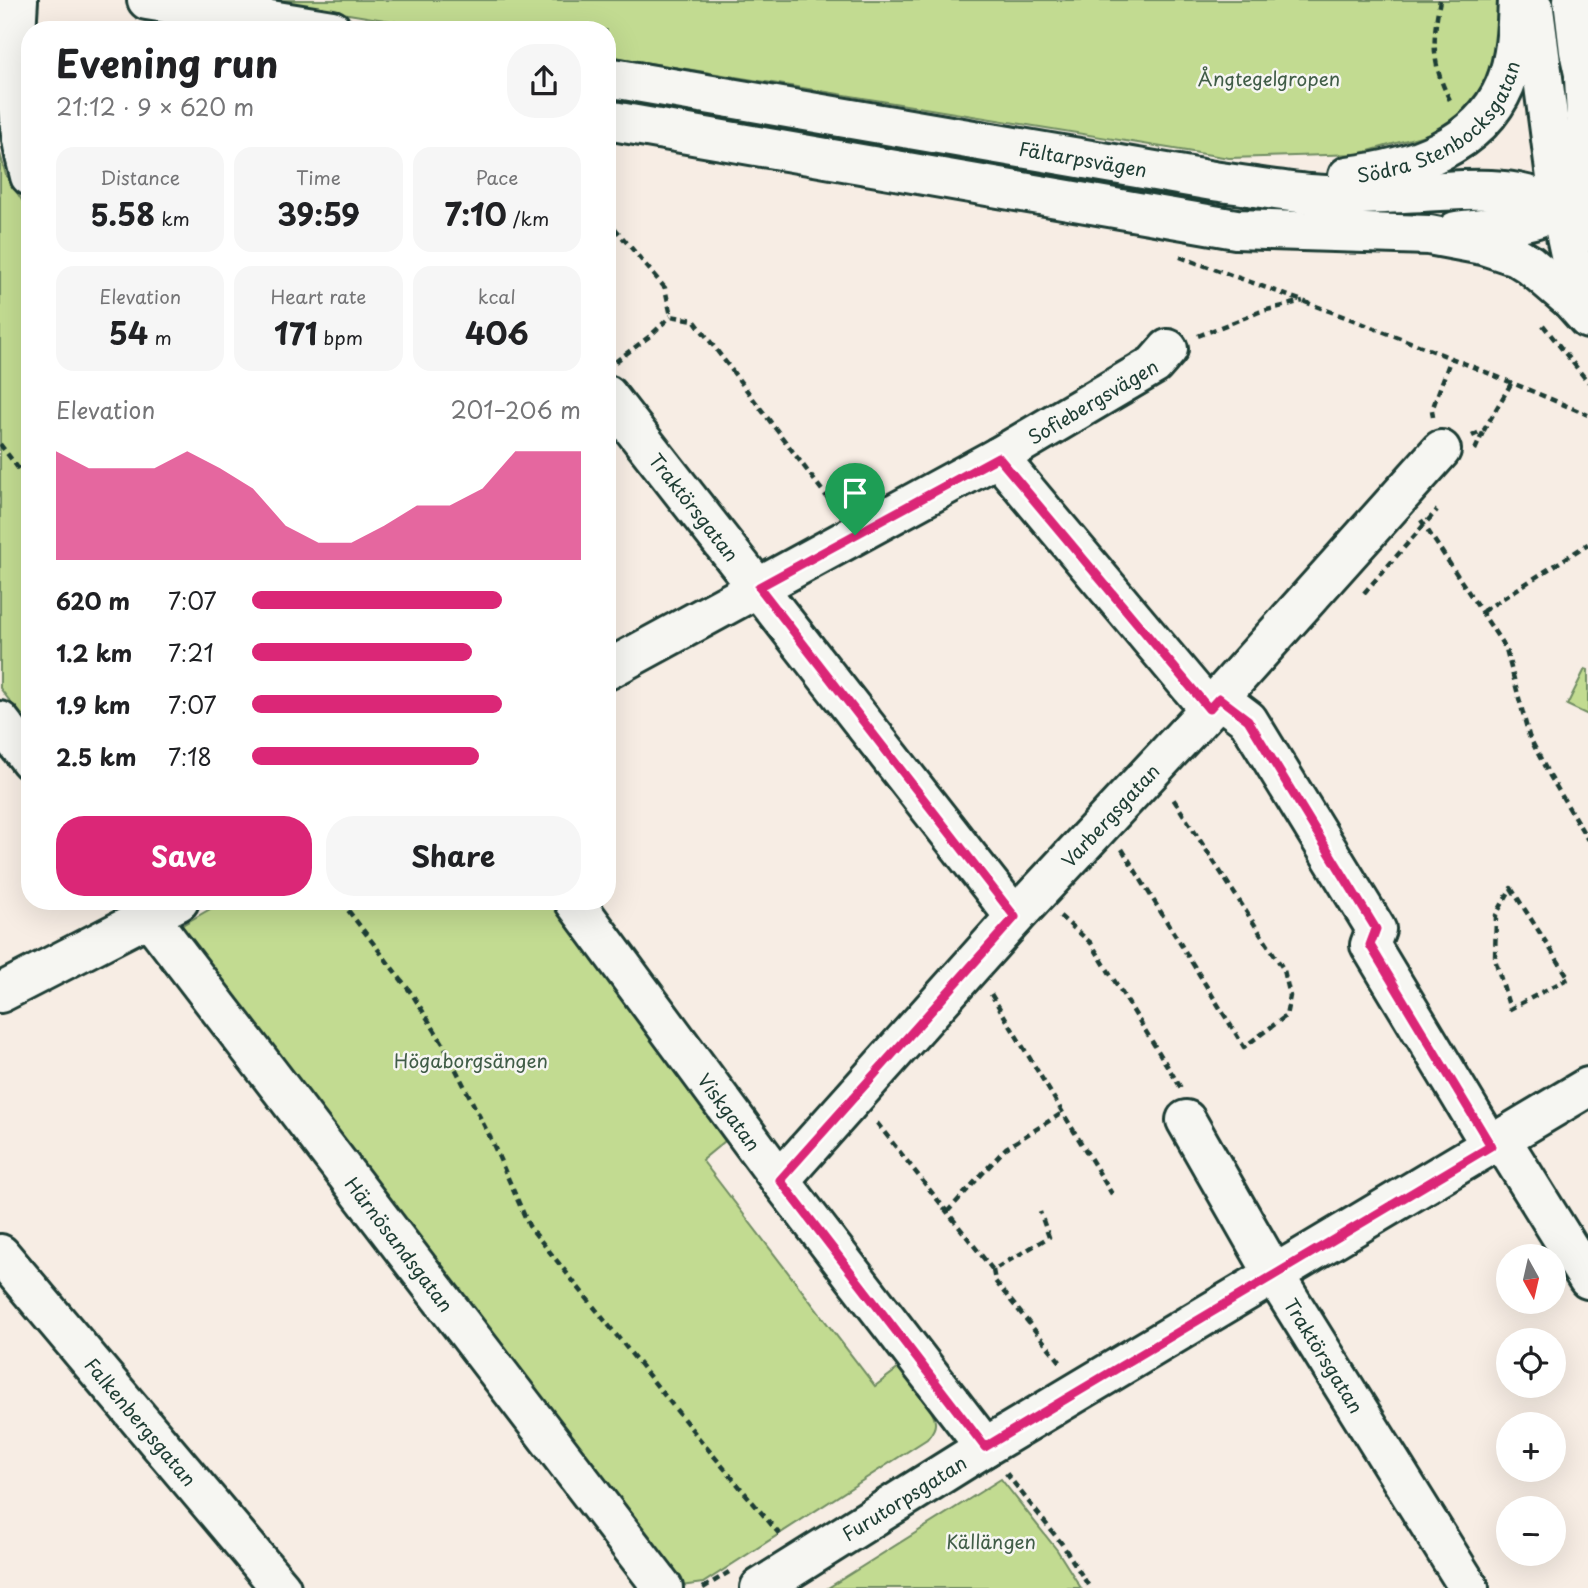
<!DOCTYPE html>
<html lang="en">
<head>
<meta charset="utf-8">
<style>
	body { margin:0; font-family:"Playpen Sans",sans-serif; background:#f6f6f6; color:#202124; height:100vh; display:flex; flex-direction:column; font-size:26px; white-space:nowrap }
	* { box-sizing:border-box; margin:0 }
	p { font-size:23px; color:#757577 }
	.icon { flex:none; width:38px; height:38px; fill:none; stroke:currentColor; stroke-width:2; stroke-linecap:round; stroke-linejoin:round }
	.map { position:relative; flex:1; overflow:hidden }
	.drawer { position:absolute; left:21px; top:21px; width:595px; height:889px; display:flex; flex-direction:column; background:#fff; border-radius:28px; box-shadow:0 7px 28px #0002 }
	.drawer>* { flex:none }
	.needle { width:46px; rotate:172deg }
	.controls { position:absolute; left:1496px; top:1244px; display:grid; gap:14px }
	.controls a { display:grid; place-items:center; width:70px; height:70px; border-radius:50%; background:#fff; box-shadow:0 7px 28px #0002; font-size:35px }
	.pin { position:absolute; display:grid; place-items:center; width:60px; height:60px; color:#fff; margin:-72px -30px; border-radius:50% 50% 50% 0; rotate:-45deg; box-shadow:0 0 7px #0007 }
	.pin .icon { rotate:45deg }
	.round { display:grid; place-items:center; flex:none; width:74px; height:74px; border-radius:28px; background:#f6f6f6 }
	.headline { display:flex; align-items:center; justify-content:space-between; height:119px; padding:0 35px }
	h1 { font-size:38px; font-weight:700; line-height:52px }
	.stats { display:grid; grid-template-columns:repeat(3,1fr); gap:10px; height:119px; padding:7px 35px }
	.stats div { display:grid; align-content:center; border-radius:18px; background:#f6f6f6; text-align:center }
	.stats b { font-size:30px; font-weight:700 }
	.stats small { font-size:19px; font-weight:400 }
	.stats p { font-size:19px }
	.chart { height:196px; padding:14px 35px }
	.chart p { display:flex; justify-content:space-between }
	.chart svg { width:100%; height:126px; margin-top:7px; fill:#db2777; opacity:.7 }
	.action { display:flex; gap:14px; margin-top:auto; padding:14px 35px }
	.action a { flex:1; height:80px; border-radius:28px; background:#db2777; color:#fff; font-size:28px; font-weight:700; line-height:80px; text-align:center }
	.action a+a { background:#f6f6f6; color:#202124 }
	ul { padding:0 35px; list-style:none; font-size:23px }
	li { display:grid; grid-template-columns:112px 84px 1fr; align-items:center; height:52px }
	li i { height:18px; border-radius:9px; background:#db2777 }
	.map>svg:first-child { display:block }
	.green { fill:#c2db91; stroke:#708c62; stroke-width:2 }
	.lines { fill:none; stroke-linecap:round; stroke-linejoin:round }
	.minor-casing { stroke:#1f3d34; stroke-width:44 }
	.major-casing { stroke:#1f3d34; stroke-width:44 }
	.path { stroke:#1f3d34; stroke-width:4.5; stroke-dasharray:7 5; stroke-linecap:butt }
	.minor { stroke:#f6f6f2; stroke-width:38 }
	.major { stroke:#f6f6f2; stroke-width:38 }
	.route-casing { stroke:#fff; stroke-width:14 }
	.route { stroke:#db2777; stroke-width:9 }
	.labels { text-anchor:middle; dominant-baseline:central; stroke-width:5; stroke-linejoin:round; paint-order:stroke }
	.park-label { font-size:19px; fill:#405d47; stroke:#f6f6f2 }
	.street-label { font-size:19px; fill:#1f3d34; stroke:#f6f6f2 }
</style>
</head>
<body>
<div class="map">
<svg width="1588" height="1588" viewBox="0 0 1588 1588">
	<rect width="100%" height="100%" fill="#f7ede4"/>
	<filter id="ink" filterUnits="userSpaceOnUse"><feTurbulence type="fractalNoise" baseFrequency=".0143" numOctaves="2"/><feDisplacementMap in="SourceGraphic" scale="14" xChannelSelector="R" yChannelSelector="G"/><feConvolveMatrix kernelMatrix="1 2 1 2 8 2 1 2 1" color-interpolation-filters="sRGB"/></filter>
	<g filter="url(#ink)">
		<g class="green">
			<path d="M264,0H1498L1500,30L1492,75L1449,128L1358,154L1229,158L607,56V30H445Z"/>
			<path d="M0,154L6,175L30,213V728L0,688Z"/>
			<path d="M1585,669L1588,670V715L1567,705Z"/>
			<path d="M224,901H552L725,1141L702,1160L875,1386L899,1368C907,1380 937,1411 935,1424C935,1430 930,1435 927,1439L703,1583L681,1586L172,931Z"/>
			<path d="M1001,1479L1057,1550L1081,1588H828Z"/>
		</g>
		<g class="lines">
			<defs>
				<g id="minor">
					<path d="M18,0C14,59 14,119 30,176"/>
					<path id="s1" d="M607,395L1015,917"/>
					<path d="M998,457L1209,709"/>
					<path id="s2" d="M607,670L998,457L1154,365L1168,349"/>
					<path d="M1219,698L1248,720L1376,929L1370,945L1491,1146"/>
					<path d="M0,721L30,760"/>
					<path id="s3" d="M137,901L663,1588"/>
					<path id="s4" d="M574,901L780,1180L985,1447"/>
					<path d="M0,993L179,901"/>
					<path id="s5" d="M1186,1120L1275,1276L1469,1588"/>
					<path d="M1501,1139L1588,1279"/>
					<path id="s6" d="M780,1180L1015,917L1209,709L1441,450"/>
					<path id="s7" d="M0,1254L281,1588"/>
					<path id="s8" d="M760,1588L985,1447L1588,1087"/>
				</g>
				<g id="major">
					<path d="M147,0L332,30"/>
					<path d="M1573,0L1579,51L1588,92"/>
					<path d="M1534,9L1560,208L1574,273L1588,309"/>
					<path d="M0,47L30,50"/>
					<path id="s9" d="M607,77L1213,181C1245,185 1277,191 1309,194C1346,197 1385,194 1423,192C1487,189 1538,181 1588,232"/>
					<path d="M1584,78L1588,154"/>
					<path d="M607,120L1236,229L1429,235L1483,245L1516,256L1529,264L1571,300L1588,319"/>
					<path id="s10" d="M1348,176C1409,169 1479,147 1505,85C1516,58 1517,29 1518,0"/>
					<path d="M1456,231C1494,226 1567,224 1585,182C1587,175 1587,166 1588,160"/>
				</g>
			</defs>
			<use href="#minor" class="minor-casing"/>
			<use href="#major" class="major-casing"/>
			<g class="path">
				<path d="M1440,0C1432,40 1431,65 1451,102"/>
				<path d="M607,219L665,288L671,316L694,320L836,509"/>
				<path d="M1180,257C1317,305 1454,357 1588,415"/>
				<path d="M1543,325L1588,382"/>
				<path d="M1198,336L1259,312L1303,301"/>
				<path d="M615,362L650,336L671,316"/>
				<path d="M1433,417L1432,410L1451,358"/>
				<path d="M1472,436L1484,430L1512,382"/>
				<path d="M0,444L30,484"/>
				<path d="M1475,450L1484,430"/>
				<path d="M1421,520L1506,649L1529,736L1547,771L1588,840"/>
				<path d="M1364,593L1437,510"/>
				<path d="M1483,611L1588,544"/>
				<path d="M1122,849L1244,1047L1286,1016L1290,996L1284,970L1172,797"/>
				<path d="M1511,888L1569,978L1510,1009L1495,959L1496,915Z"/>
				<path d="M341,901L412,994L442,1042L490,1137L529,1226L702,1442L781,1536"/>
				<path d="M1060,916L1091,943L1181,1088"/>
				<path d="M991,994L1112,1194"/>
				<path d="M877,1123L993,1270L1049,1237L1040,1212"/>
				<path d="M947,1212L1006,1148L1062,1113"/>
				<path d="M993,1270L995,1281L1062,1364"/>
				<path d="M1006,1473L1062,1544L1090,1588"/>
				<path d="M703,1588L729,1572"/>
			</g>
			<use href="#minor" class="minor"/>
			<use href="#major" class="major"/>
		</g>
	</g>
	<g class="lines" filter="url(#ink)">
		<defs>
			<path id="route" d="M998,457L1209,709L1219,698L1248,720L1376,929L1370,945L1491,1146L985,1447L780,1180L1015,917L759,587Z"/>
		</defs>
		<use href="#route" class="route-casing"/>
		<use href="#route" class="route"/>
	</g>
	<g class="labels">
		<g class="park-label">
			<text x="1269" y="78">Ångtegelgropen</text>
			<text x="471" y="1060">Högaborgsängen</text>
			<text x="991" y="1541">Källängen</text>
		</g>
		<g class="street-label">
			<text stroke="none"><textPath href="#s10" startOffset="112">Södra Stenbocksgatan</textPath></text>
			<text stroke="none"><textPath href="#s9" startOffset="483">Fältarpsvägen</textPath></text>
			<text stroke="none"><textPath href="#s2" startOffset="555">Sofiebergsvägen</textPath></text>
			<text stroke="none"><textPath href="#s1" startOffset="142">Traktörsgatan</textPath></text>
			<text stroke="none"><textPath href="#s6" startOffset="492">Varbergsgatan</textPath></text>
			<text stroke="none"><textPath href="#s4" startOffset="262">Viskgatan</textPath></text>
			<text stroke="none"><textPath href="#s3" startOffset="432">Härnösandsgatan</textPath></text>
			<text stroke="none"><textPath href="#s5" startOffset="273">Traktörsgatan</textPath></text>
			<text stroke="none"><textPath href="#s7" startOffset="219">Falkenbergsgatan</textPath></text>
			<text stroke="none"><textPath href="#s8" startOffset="170">Furutorpsgatan</textPath></text>
		</g>
	</g>
</svg>
<div class="controls">
<a><svg class="needle" viewBox="-14 -14 28 28"><path d="M0-13l5 13h-10z" fill="#e53935"/><path d="M0 13l5-13h-10z" fill="#757577"/></svg></a>
<a><svg class="icon" aria-label="locate" viewBox="0 0 24 24"><circle cx="12" cy="12" r="6"/><path d="M12 2v4M12 18v4M2 12h4M18 12h4"/></svg></a>
<a>+</a>
<a>−</a>
</div>
<div class="pin" style="left:855px;top:535px;background:#1e9e55"><svg class="icon" aria-label="arrive" viewBox="0 0 24 24"><path d="M6 21V4h12l-3 4 3 4H6"/></svg></div>
<section class="drawer">
<div class="headline"><div><h1>Evening run</h1><p>21:12 · 9 × 620 m</p></div><a class="round"><svg class="icon" aria-label="share" viewBox="0 0 24 24"><path d="M12 15V3M7 8l5-5 5 5M5 13v7h14v-7"/></svg></a></div>
<div class="stats">
<div><p>Distance</p><b>5.58<small> km</small></b></div>
<div><p>Time</p><b>39:59</b></div>
<div><p>Pace</p><b>7:10<small> /km</small></b></div>
</div>
<div class="stats">
<div><p>Elevation</p><b>54<small> m</small></b></div>
<div><p>Heart rate</p><b>171<small> bpm</small></b></div>
<div><p>kcal</p><b>406</b></div>
</div>
<div class="chart"><p><span>Elevation</span>201–206 m</p>
<svg viewBox="0 0 160 44" preserveAspectRatio="none"><path d="M0 44V6L10 12L20 12L30 12L40 6L50 12L60 19L70 32L80 38L90 38L100 32L110 25L120 25L130 19L140 6L150 6L160 6V44z"/></svg>
</div>
<ul>
<li><b>620 m</b>7:07<i style="width:76%"></i></li>
<li><b>1.2 km</b>7:21<i style="width:67%"></i></li>
<li><b>1.9 km</b>7:07<i style="width:76%"></i></li>
<li><b>2.5 km</b>7:18<i style="width:69%"></i></li>
</ul>
<div class="action"><a>Save</a><a>Share</a></div>
</section>
</div>
</body>
</html>
